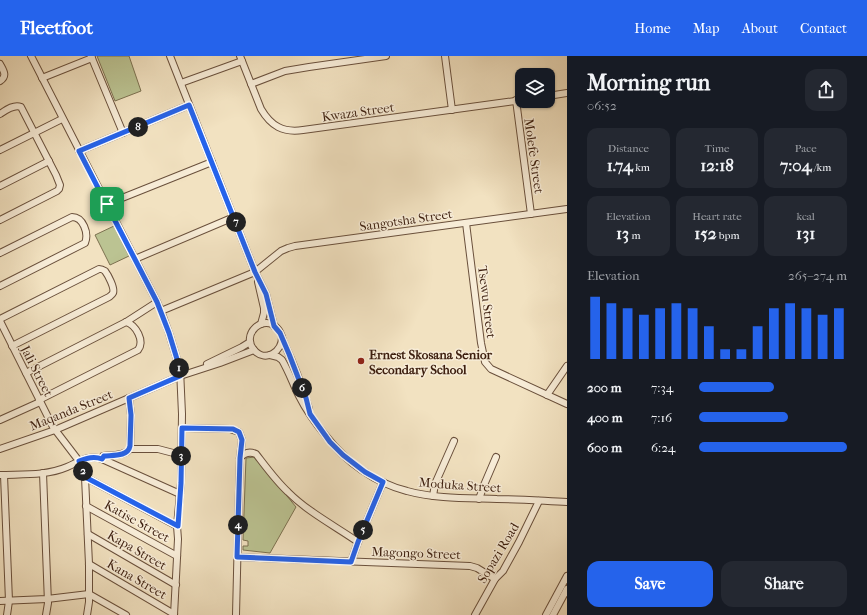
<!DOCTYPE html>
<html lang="en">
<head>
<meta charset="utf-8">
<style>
	body { margin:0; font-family:"IM FELL French Canon",serif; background:#242831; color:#f1f3f6; height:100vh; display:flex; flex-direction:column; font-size:15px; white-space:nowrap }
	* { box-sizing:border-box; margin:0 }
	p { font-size:13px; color:#9ea1a6 }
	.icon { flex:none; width:22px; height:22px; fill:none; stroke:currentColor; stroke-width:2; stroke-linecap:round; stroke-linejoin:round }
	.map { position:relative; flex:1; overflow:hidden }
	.details { display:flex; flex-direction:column; background:#171b24; width:300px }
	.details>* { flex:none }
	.buttons { position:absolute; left:515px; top:12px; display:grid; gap:8px }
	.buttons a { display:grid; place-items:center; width:40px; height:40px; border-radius:8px; background:#171b24; box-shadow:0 1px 3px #0004; font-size:20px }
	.pin { position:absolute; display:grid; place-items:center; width:34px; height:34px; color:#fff; margin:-17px; border-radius:8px; box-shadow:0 2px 6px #0006 }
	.km { position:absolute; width:20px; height:20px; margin:-10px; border-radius:50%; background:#222; color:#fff; font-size:11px; line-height:20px; text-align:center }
	.round { display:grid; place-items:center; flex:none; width:42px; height:42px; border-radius:12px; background:#242831 }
	.headline { display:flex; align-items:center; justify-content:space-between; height:68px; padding:0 20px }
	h1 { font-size:22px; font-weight:800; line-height:30px }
	.stats { display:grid; grid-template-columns:repeat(3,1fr); gap:6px; height:68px; padding:4px 20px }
	.stats div { display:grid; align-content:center; border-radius:10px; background:#242831; text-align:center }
	.stats b { font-size:17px; font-weight:800 }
	.stats small { font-size:11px; font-weight:400 }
	.stats p { font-size:11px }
	.chart { height:112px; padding:8px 20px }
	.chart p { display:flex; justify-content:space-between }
	.chart svg { width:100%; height:72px; margin-top:4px; stroke:#2563eb; stroke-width:6 }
	.action { display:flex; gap:8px; margin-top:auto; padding:8px 20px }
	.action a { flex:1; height:46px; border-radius:12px; background:#2563eb; color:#fff; font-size:16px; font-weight:800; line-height:46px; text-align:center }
	.action a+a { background:#242831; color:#f1f3f6 }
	ul { padding:0 20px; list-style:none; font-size:13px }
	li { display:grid; grid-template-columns:64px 48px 1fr; align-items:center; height:30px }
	li i { height:10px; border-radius:5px; background:#2563eb }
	header { display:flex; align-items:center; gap:24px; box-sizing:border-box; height:56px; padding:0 20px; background:#2563eb; color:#fff }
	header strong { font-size:19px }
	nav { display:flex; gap:22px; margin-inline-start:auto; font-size:14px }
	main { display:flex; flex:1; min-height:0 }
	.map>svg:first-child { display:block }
	.green { fill:#bbc392; stroke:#7c7150 }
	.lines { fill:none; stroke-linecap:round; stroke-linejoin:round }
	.minor-casing { stroke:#6a503c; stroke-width:8 }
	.minor { stroke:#f7ecd7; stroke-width:6 }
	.route-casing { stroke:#fff; stroke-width:8 }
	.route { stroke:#2563eb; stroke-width:5 }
	.poi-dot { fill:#8f2418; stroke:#f7ecd7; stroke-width:1.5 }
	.labels { text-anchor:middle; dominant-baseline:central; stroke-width:3; stroke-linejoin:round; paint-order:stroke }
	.street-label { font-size:13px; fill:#3d1f0f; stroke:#f7ecd7 }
	.poi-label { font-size:13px; font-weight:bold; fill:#3d1f0f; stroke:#f7ecd7; text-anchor:start }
</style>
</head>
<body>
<header>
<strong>Fleetfoot</strong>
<nav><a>Home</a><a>Map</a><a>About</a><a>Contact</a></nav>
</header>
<main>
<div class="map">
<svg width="567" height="559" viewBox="0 0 567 559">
	<rect width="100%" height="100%" fill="#f2e2c1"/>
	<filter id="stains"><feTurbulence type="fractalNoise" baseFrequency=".005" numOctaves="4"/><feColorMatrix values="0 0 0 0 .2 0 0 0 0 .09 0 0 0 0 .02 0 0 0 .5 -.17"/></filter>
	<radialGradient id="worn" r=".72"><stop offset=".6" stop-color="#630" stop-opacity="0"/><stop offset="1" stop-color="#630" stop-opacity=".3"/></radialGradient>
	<g class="green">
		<path d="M97,0H129L141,35L115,45Z"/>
		<path d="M114,170L129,200L110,209L95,179Z"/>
		<path d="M255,401L296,451L270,497L243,494V490H248V485L243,484L246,402Z"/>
	</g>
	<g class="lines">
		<defs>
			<g id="minor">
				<path d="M31,0L157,246L161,255L169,277L180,313L182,358L181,427L177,470L178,483L174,559"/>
				<path d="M91,0L123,77"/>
				<path d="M170,0L255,216L266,238L274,270"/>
				<path d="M240,0L261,53C271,70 283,77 303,74L522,44"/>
				<path d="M445,0L452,54"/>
				<path d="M0,8C3,14 8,20 0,25"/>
				<path d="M42,22L92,2"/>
				<path d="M181,27L242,5"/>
				<path d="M251,28L285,15L309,11L386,0"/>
				<path d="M548,40L567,37"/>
				<path d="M516,44L531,158"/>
				<path d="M0,58C6,54 14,48 21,51L56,119L60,129L59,133L57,135L0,164"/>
				<path d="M0,94L62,63"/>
				<path d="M79,95L189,49"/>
				<path d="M0,130L49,105"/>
				<path d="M107,148L212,106"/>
				<path d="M466,167L481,287L485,306L491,313L567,348"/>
				<path d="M0,197L72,161C83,161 89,177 85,187L0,230"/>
				<path d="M135,203L234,161"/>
				<path d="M258,226L264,252V257L261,268"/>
				<path d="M161,255L255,216L281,195L288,192L295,190L567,153"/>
				<path d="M0,263L99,213C102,213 102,213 105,215C108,219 115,232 113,237C112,239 110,240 109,241L12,290"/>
				<path d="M0,265L53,371L79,405L85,421L89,508V546L87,559"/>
				<path d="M282,281C282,296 266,306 255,295C239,279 264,256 278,273C281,276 282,282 284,287C294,308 302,330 309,353"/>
				<path d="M270,299L278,301L282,304C289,316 293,328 299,340C306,354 316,368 326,380C346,406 375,427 407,435C436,443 468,442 497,443C521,443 544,445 567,446"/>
				<path d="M207,308L242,291L250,286"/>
				<path d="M26,317L126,266L157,246"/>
				<path d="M547,339L567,310"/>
				<path d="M39,344L138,294C145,285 136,269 126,266"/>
				<path d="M0,364L40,346"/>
				<path d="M182,372L230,373L239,376L242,384L240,402L239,434L236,559"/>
				<path d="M0,393L55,374L180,320L220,307L254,294"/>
				<path d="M130,393H158L181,399"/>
				<path d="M240,402C244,397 249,395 256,398C266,411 276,425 288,436C308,456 335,470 358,486"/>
				<path d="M102,403L103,400C112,399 124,400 130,393L131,359L129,342"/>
				<path d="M43,417L48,547L46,559"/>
				<path d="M0,419C22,418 46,420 67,411C79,406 89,398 102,403L180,438"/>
				<path d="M4,419L9,545L7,559"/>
				<path d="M85,421L177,470"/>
				<path d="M433,440L435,428L454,385"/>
				<path d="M479,443L484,429L496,401"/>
				<path d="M86,450L177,500"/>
				<path d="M88,478L176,529"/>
				<path d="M237,501L470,510L477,512L495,523"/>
				<path d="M351,506L358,486L383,426"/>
				<path d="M89,508L174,558"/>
				<path d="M0,545L47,543L89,538L126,559"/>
				<path d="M475,559L495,523L503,515L519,486L539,445"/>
				<path d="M546,559L567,520"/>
				<path d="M553,559L567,533"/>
			</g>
		</defs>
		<use href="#minor" class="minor-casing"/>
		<use href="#minor" class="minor"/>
	</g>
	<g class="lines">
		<defs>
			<path id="route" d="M189,49L255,216L266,238L274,270L280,277L289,298L306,342L310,358L330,386L343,399L365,416L383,426L358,486L351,506L237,501L240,402L242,384L239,376L233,373L182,372L181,427L178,470L85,421L79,405C87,402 94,400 102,403L104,400C112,399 128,401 130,390L131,359L129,342L180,320V313L169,277L157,246L79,95Z"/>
		</defs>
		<use href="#route" class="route-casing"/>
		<use href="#route" class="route"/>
	</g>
	<circle class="poi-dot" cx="361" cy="305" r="4"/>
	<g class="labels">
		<g class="street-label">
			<text transform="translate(358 56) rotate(-8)">Kwaza Street</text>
			<text transform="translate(534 100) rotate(82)">Molefe Street</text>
			<text transform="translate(406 164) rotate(-8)">Sangotsha Street</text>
			<text transform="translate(487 246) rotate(83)">Tsewu Street</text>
			<text transform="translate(37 315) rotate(63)">Jali Street</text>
			<text transform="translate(71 354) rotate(-22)">Maqanda Street</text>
			<text transform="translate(460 429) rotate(4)">Moduka Street</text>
			<text transform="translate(137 465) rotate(29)">Katise Street</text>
			<text transform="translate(137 494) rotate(30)">Kapa Street</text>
			<text transform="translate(416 497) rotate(2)">Magongo Street</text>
			<text transform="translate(498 497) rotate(-59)">Sopazi Road</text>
			<text transform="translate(137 523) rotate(30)">Kana Street</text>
		</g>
		<g class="poi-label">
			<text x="369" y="298">Ernest Skosana Senior<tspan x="369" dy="15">Secondary School</tspan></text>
		</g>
	</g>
	<rect width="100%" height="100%" filter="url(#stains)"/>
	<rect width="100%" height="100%" fill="url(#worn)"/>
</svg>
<div class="buttons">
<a><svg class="icon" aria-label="layers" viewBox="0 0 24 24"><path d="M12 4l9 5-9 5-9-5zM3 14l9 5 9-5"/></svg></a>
</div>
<div class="pin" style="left:107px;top:148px;background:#1e9e55"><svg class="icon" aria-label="arrive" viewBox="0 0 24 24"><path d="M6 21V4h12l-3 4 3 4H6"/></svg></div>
<b class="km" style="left:179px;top:312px">1</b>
<b class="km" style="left:83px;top:415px">2</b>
<b class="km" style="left:181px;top:400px">3</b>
<b class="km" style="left:238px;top:469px">4</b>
<b class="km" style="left:363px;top:474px">5</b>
<b class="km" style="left:302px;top:332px">6</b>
<b class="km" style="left:236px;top:166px">7</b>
<b class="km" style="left:138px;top:71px">8</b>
</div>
<section class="details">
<div class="headline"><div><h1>Morning run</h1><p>06:52</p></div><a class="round"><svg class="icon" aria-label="share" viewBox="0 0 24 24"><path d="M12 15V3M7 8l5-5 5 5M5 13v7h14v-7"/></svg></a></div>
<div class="stats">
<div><p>Distance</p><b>1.74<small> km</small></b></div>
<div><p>Time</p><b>12:18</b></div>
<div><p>Pace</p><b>7:04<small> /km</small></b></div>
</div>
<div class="stats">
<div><p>Elevation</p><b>13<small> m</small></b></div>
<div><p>Heart rate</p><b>152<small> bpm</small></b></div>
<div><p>kcal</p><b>131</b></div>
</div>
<div class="chart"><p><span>Elevation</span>265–274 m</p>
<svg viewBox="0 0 160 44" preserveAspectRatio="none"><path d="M5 44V6M15 44V10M25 44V13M35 44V17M45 44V13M55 44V10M65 44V13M75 44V24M85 44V38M95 44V38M105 44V24M115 44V13M125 44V10M135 44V13M145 44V17M155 44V13"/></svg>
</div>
<ul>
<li><b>200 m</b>7:34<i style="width:51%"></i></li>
<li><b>400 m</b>7:16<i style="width:60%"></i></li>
<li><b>600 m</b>6:24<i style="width:100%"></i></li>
</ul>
<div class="action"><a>Save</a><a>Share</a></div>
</section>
</main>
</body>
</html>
